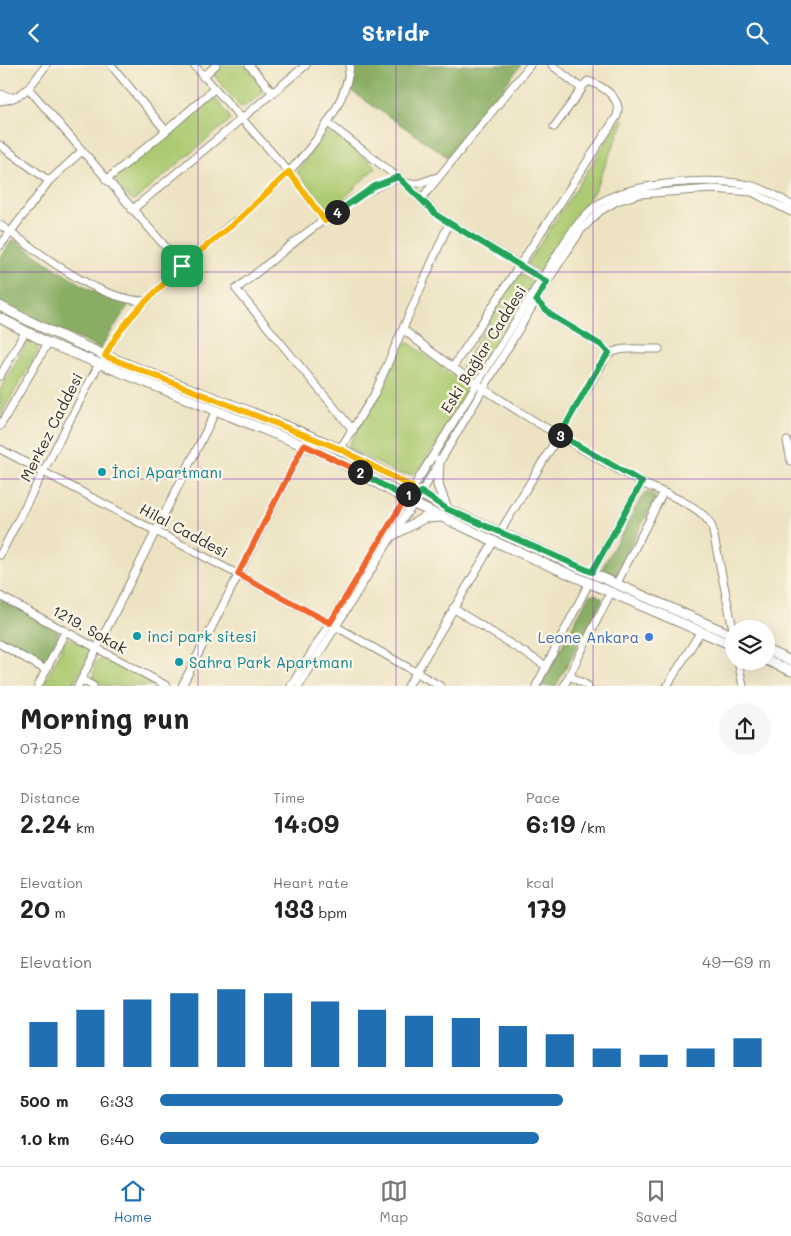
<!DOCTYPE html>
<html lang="en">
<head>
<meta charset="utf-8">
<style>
	body { margin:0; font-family:Mali,sans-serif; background:#f6f6f6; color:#222; height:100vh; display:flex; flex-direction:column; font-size:19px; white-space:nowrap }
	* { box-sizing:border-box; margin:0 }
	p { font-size:16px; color:#767676 }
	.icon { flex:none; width:28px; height:28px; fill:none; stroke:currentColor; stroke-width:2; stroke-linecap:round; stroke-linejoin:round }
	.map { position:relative; height:621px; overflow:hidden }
	.drawer { display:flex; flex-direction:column; background:#fff; flex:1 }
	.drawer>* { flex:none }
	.controls { position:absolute; left:725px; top:555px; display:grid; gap:10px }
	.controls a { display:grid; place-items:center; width:50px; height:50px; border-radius:50%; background:#fff; box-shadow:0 5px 20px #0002; font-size:25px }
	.pin { position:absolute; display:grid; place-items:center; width:42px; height:42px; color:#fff; margin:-21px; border-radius:10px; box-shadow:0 2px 8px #0006 }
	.km { position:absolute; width:25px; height:25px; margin:-12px; border-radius:50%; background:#222; color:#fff; font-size:14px; line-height:25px; text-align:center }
	.round { display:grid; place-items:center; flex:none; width:52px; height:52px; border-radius:26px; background:#f6f6f6 }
	.head { display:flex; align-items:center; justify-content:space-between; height:85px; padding:0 20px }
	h1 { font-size:28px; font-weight:800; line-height:38px }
	.stats { display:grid; grid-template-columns:repeat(3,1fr); gap:8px; height:85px; padding:5px 20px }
	.stats div { display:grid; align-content:center }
	.stats b { font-size:25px; font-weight:800 }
	.stats small { font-size:14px; font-weight:400 }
	.stats p { font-size:14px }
	.chart { height:140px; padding:10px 20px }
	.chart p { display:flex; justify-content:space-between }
	.chart svg { width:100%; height:90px; margin-top:5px; stroke:#1f6fb2; stroke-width:6 }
	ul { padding:0 20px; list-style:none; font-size:16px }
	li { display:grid; grid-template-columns:80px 60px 1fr; align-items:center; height:38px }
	li i { height:12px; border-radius:6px; background:#1f6fb2 }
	header { display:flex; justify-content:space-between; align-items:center; height:65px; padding:0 20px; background:#1f6fb2; color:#fff; font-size:22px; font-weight:800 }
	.menu { display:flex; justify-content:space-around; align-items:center; height:70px; border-top:1px solid #e0e0e0; background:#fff; font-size:14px; color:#767676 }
	.menu a { display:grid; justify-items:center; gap:2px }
	.menu .active { color:#1f6fb2 }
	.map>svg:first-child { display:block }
	.green { fill:#acca71; stroke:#6c7a4e }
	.forest { fill:#89ae63; stroke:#5a6c47 }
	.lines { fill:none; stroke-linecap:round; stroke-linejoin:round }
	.minor-casing { stroke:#8c8777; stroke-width:9 }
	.major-casing { stroke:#8c8777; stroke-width:11 }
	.minor { stroke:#fff; stroke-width:7 }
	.major { stroke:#fff; stroke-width:9 }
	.split-1-casing { stroke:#fff; stroke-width:10 }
	.split-2-casing { stroke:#fff; stroke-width:10 }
	.split-3-casing { stroke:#fff; stroke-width:10 }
	.split-4-casing { stroke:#fff; stroke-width:10 }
	.split-5-casing { stroke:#fff; stroke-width:10 }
	.split-1 { stroke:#f5b400; stroke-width:6 }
	.split-2 { stroke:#f0652b; stroke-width:6 }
	.split-3 { stroke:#22a559; stroke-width:6 }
	.split-4 { stroke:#22a559; stroke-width:6 }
	.split-5 { stroke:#f5b400; stroke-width:6 }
	.grid { fill:none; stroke:#7b2cbf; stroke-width:1; stroke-opacity:0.55 }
	.culture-dot { fill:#0f9aa8; stroke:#fcf5e5; stroke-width:2 }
	.shop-dot { fill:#3f7fe0; stroke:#fcf5e5; stroke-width:2 }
	.labels { text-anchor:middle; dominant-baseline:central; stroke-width:5; stroke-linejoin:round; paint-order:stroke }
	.street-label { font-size:15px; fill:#2b2b2b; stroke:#fcf5e5 }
	.culture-label { font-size:15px; fill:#0d838f; stroke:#fcf5e5; text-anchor:start }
	.shop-label { font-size:15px; fill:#366cbe; stroke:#fcf5e5; text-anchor:end }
</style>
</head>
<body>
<header><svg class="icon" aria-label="back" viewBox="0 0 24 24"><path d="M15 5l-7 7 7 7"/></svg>Stridr<svg class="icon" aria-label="search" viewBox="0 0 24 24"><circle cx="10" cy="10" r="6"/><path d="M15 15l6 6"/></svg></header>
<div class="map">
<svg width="791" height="621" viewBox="0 0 791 621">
	<rect width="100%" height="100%" fill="#fcf5e5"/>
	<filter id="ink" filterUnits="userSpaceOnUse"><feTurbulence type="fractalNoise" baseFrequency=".02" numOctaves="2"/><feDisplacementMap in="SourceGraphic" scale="10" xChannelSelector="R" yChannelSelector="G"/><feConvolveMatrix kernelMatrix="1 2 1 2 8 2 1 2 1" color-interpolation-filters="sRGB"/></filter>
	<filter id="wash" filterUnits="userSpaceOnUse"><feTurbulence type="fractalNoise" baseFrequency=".0096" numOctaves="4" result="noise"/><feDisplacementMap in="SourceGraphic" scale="20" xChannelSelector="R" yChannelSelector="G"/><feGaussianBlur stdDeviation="1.12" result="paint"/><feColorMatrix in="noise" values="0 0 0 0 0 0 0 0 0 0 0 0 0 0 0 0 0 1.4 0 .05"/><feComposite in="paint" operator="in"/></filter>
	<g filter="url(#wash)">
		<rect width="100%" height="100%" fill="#ede3c3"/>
		<g class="green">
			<path d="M221,0H244L262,20V28L245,41H239L213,9Z"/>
			<path d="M210,31H213L229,50L230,55L134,136L131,135L115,116V113Z"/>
			<path d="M622,53L624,56L596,123L541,208L527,199Z"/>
			<path d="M329,64L376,102L328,149L325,147L297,106Z"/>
			<path d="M520,208L534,217L476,312L461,302Z"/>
			<path d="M27,277L38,283V287L0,351V325Z"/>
			<path d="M409,278L465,320L468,327L424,399L413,409H399L347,382L379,331L403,280Z"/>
			<path d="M67,572L88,583L90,589L72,621H43Z"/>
			<path d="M106,592L156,621H104L93,615L95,597Z"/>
		</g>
		<g class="forest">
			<path d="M354,0H521L449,93L350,25Z"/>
			<path d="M13,174L61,207L91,225L129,239L100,284L0,238V193Z"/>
			<path d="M647,427L654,430L655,434L615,510L602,503L644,428Z"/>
			<path d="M595,529L602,533V536L556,621H541L589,530Z"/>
			<path d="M0,534L59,568L43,599L0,574Z"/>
		</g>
	</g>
	<g filter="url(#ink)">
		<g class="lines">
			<defs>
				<g id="minor">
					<path d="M111,0L166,66L214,24"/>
					<path d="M194,0L289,107L325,156"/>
					<path d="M249,0L273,28"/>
					<path d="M552,0L582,24L554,62"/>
					<path d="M203,12L216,0"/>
					<path d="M29,24L182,201"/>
					<path d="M0,29L11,32"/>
					<path d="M0,36C24,34 33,18 46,0"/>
					<path d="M328,58L406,119L438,151L545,215"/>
					<path d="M0,80L49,116"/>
					<path d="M106,115L166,66"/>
					<path d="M406,119L420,118L437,112"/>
					<path d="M421,134L530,0"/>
					<path d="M132,145L306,0"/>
					<path d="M0,160C39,187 96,235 145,236"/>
					<path d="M0,181L49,116L82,86"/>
					<path d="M536,235L551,250L601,280L609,288"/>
					<path d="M404,265C476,324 559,372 640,417C662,428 703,440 712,462L734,569"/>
					<path d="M105,291C118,264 141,241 162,221C212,171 273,132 316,75C332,52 347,29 350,0"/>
					<path d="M453,302L617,51C623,34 603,21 588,16L581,23"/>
					<path d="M0,311L25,267"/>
					<path d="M0,361L48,278"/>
					<path d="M353,365L236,224C287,185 338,136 398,112"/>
					<path d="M787,376L791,396"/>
					<path d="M0,384L330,558L440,621"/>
					<path d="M340,384L374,330L449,158"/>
					<path d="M500,467L607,291C618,280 645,285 659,284"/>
					<path d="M0,490L99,299"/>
					<path d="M592,507L642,417"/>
					<path d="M617,518L663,428"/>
					<path d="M0,531L167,621"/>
					<path d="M453,543L546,601"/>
					<path d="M0,579L46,605"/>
					<path d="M738,596L743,621"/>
					<path d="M570,611L588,621"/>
					<path d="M82,615L93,621"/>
					<path d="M38,621L65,567"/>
					<path d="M78,621L216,346"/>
					<path d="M182,621L304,380"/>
					<path d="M291,621L542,213C559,188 572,159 597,140C627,117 716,111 753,121C767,125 779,132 791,140"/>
					<path d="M299,621L404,452L417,435L547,217L581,165L600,146L617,136L640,129L712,124L752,127L791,147"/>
					<path d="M408,621L494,476"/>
					<path d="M536,621L589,518"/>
					<path d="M564,621L611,527"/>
					<path d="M667,621L701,566"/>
				</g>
				<g id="major">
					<path d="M0,241C108,299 226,333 338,383C376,400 411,424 447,444L734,571"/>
					<path d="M0,253L48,278L330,391L414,439L498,478L734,581"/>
					<path d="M439,395L438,420L447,444"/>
					<path d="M393,470L424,453L441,452"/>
					<path d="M766,585L791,596"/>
					<path d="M766,595L791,606"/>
				</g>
			</defs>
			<use href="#minor" class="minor-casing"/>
			<use href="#major" class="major-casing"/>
			<use href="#minor" class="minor"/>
			<use href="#major" class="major"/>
		</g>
	</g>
	<g class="lines" filter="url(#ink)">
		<defs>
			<path id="split-1" d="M182,201C155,228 122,255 105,291L340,384L412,422L408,429"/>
			<path id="split-2" d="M360,407L304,380L238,509L330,558L408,429"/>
			<path id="split-3" d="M360,407L414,438L421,427L447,444L592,507L642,417L560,370"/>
			<path id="split-4" d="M337,147L375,121L398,112L438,151L547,217L536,235L551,250L601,280L609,288L599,301L560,370"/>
			<path id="split-5" d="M182,201L238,155L289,107L325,156L337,147"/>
		</defs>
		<use href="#split-1" class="split-1-casing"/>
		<use href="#split-2" class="split-2-casing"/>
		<use href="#split-3" class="split-3-casing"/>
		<use href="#split-4" class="split-4-casing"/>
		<use href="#split-5" class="split-5-casing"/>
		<use href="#split-1" class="split-1"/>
		<use href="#split-2" class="split-2"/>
		<use href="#split-3" class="split-3"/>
		<use href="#split-4" class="split-4"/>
		<use href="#split-5" class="split-5"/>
	</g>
	<path class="grid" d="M198,0V621M396,0V621M593,0V621M0,207H791M0,414H791"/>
	<g class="culture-dot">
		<circle cx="102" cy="407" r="5"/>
		<circle cx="137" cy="571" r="5"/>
		<circle cx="179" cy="597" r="5"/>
	</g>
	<circle class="shop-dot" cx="649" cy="572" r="5"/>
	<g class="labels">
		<g class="street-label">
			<text transform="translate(483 284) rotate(-58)">Eski Bağlar Caddesi</text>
			<text transform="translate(51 362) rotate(-63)">Merkez Caddesi</text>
			<text transform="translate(184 465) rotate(28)">Hilal Caddesi</text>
			<text transform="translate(90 564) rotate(29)">1219. Sokak</text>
		</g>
		<g class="culture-label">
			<text x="112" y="407">İnci Apartmanı</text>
			<text x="147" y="571">inci park sitesi</text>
			<text x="189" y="597">Sahra Park Apartmanı</text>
		</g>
		<g class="shop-label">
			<text x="639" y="572">Leone Ankara</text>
		</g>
	</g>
</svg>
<div class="controls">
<a><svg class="icon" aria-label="layers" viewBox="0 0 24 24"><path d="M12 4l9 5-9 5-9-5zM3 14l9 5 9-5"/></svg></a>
</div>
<div class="pin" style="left:182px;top:201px;background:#1e9e55"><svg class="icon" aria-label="arrive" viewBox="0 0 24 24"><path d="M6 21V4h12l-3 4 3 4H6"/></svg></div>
<b class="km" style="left:408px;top:429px">1</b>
<b class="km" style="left:360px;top:407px">2</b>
<b class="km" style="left:560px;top:370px">3</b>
<b class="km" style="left:337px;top:147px">4</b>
</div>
<section class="drawer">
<div class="head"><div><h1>Morning run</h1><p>07:25</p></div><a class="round"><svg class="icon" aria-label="share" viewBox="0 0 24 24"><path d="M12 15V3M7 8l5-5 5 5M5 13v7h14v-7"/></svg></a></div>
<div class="stats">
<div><p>Distance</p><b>2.24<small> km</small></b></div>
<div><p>Time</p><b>14:09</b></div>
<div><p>Pace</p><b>6:19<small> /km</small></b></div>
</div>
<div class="stats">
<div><p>Elevation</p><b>20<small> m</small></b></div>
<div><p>Heart rate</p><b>133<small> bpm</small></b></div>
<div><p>kcal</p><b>179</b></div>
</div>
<div class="chart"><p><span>Elevation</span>49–69 m</p>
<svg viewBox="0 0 160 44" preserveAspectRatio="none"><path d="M5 44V22M15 44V16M25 44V11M35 44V8M45 44V6M55 44V8M65 44V12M75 44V16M85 44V19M95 44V20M105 44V24M115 44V28M125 44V35M135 44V38M145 44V35M155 44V30"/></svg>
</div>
<ul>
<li><b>500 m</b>6:33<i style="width:66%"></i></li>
<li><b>1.0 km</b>6:40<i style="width:62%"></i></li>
</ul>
</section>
<nav class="menu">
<a class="active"><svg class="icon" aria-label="home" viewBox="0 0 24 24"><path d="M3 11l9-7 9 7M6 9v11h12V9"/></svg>Home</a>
<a><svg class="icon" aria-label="map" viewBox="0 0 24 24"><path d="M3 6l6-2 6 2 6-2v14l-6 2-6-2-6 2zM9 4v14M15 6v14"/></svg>Map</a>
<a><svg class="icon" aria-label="saved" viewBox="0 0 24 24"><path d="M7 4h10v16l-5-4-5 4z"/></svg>Saved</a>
</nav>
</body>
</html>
